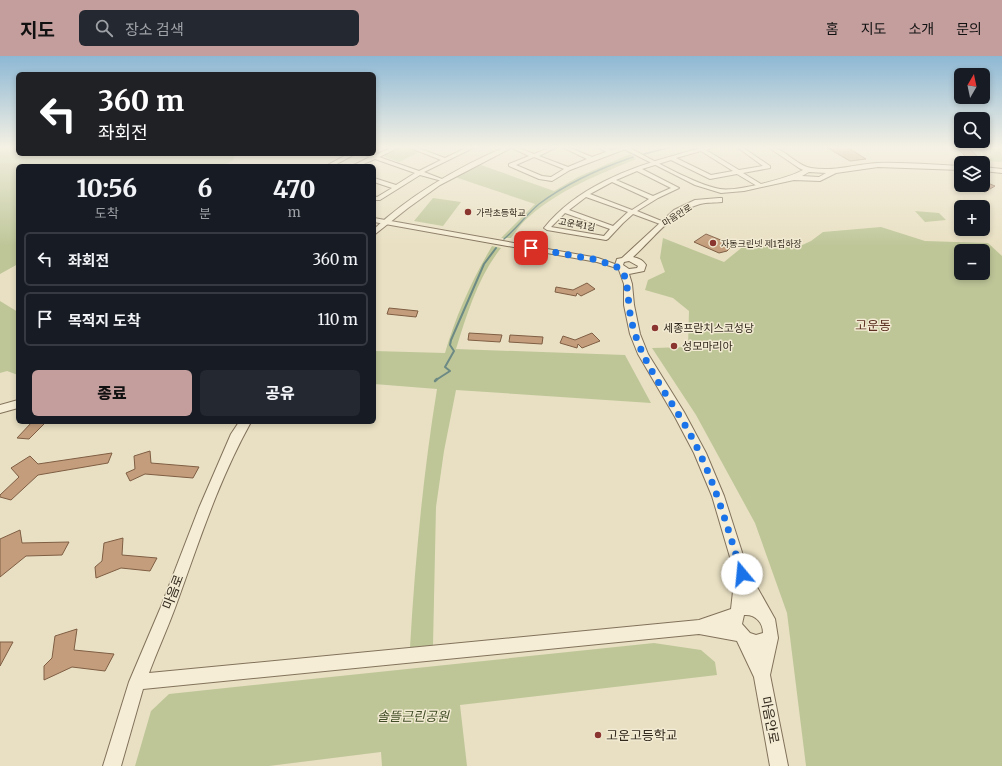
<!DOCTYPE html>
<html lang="ko">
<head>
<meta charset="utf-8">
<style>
  :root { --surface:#171b24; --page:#242831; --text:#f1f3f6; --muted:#9ea1a6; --line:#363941; --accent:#c39e9d }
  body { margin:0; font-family:Merriweather,"Noto Sans KR",serif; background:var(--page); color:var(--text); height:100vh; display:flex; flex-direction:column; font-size:15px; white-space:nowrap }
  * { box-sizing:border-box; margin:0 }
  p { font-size:13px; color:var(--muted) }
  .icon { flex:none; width:22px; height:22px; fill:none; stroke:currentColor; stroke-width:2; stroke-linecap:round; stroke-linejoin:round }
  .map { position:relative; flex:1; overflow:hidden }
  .details { position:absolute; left:16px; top:108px; width:360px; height:260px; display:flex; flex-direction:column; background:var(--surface); border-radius:6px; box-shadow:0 2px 6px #0003 }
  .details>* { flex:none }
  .hud { position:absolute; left:16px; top:16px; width:360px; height:84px; border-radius:6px; box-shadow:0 2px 6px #0003; background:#202124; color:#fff; overflow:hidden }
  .needle { width:26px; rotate:9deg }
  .buttons { position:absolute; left:954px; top:12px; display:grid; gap:8px }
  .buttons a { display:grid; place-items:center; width:36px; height:36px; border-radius:6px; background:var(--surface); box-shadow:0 2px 6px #0003; font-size:20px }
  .pin { position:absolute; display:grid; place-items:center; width:34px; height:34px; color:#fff; margin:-17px; border-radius:8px; box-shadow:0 2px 6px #0006 }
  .me { position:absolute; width:44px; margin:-22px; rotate:343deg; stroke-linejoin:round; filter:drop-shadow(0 0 3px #0008) }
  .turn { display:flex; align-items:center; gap:14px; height:84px; padding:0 16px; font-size:18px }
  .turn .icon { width:52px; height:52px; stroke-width:2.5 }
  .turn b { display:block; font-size:28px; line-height:34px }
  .eta { display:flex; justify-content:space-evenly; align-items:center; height:68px; text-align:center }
  .eta b { font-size:24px; font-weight:800; line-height:28px }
  .cta { display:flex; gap:8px; margin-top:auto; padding:8px 16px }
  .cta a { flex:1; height:46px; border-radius:6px; background:var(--accent); color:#111; font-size:16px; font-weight:800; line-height:46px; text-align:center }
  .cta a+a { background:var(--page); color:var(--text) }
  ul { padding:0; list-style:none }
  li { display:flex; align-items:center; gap:12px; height:54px; margin:0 8px 6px; padding:0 8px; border:2px solid var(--line); border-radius:6px }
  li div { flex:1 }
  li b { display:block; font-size:15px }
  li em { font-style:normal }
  header { display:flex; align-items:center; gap:24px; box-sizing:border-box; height:56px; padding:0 20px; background:var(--accent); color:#111 }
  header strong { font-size:19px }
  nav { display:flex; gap:22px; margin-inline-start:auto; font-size:14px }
  .search { width:280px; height:36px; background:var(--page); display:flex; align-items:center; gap:10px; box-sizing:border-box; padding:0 14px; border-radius:6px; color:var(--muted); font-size:15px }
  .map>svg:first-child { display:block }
  .green { fill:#bec698; fill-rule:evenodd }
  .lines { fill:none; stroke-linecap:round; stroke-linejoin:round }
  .stream-far2 { stroke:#6d8a84; stroke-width:1.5 }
  .stream-far1 { stroke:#6d8a84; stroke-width:2 }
  .stream { stroke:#6d8a84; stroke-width:2.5 }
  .building { fill:#c49e7c; stroke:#7f5e44 }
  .minor-casing { stroke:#82725c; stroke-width:2 }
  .tertiary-casing { stroke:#82725c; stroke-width:2 }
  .minor { fill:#f5edd5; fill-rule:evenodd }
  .tertiary { fill:#f5edd5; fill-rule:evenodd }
  .route { stroke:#1a73e8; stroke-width:7; stroke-dasharray:0 12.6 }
  .poi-dot { fill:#8b3531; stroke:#f2ead2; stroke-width:1.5 }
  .labels { text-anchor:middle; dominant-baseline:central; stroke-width:3; stroke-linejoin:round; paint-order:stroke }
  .far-poi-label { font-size:9px; fill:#332a1e; stroke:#f2ead2; text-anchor:start }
  .far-street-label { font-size:9px; fill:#332a1e; stroke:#f2ead2 }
  .poi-label { font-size:11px; fill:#332a1e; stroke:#f2ead2; text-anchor:start }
  .quarter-label { font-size:13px; fill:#5c3122; stroke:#f2ead2 }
  .near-street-label { font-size:13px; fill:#332a1e; stroke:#f2ead2 }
  .near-park-label { font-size:13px; font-style:italic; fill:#424e27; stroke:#f2ead2 }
  .near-poi-label { font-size:13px; fill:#332a1e; stroke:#f2ead2; text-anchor:start }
</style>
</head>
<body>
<header>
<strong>지도</strong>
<div class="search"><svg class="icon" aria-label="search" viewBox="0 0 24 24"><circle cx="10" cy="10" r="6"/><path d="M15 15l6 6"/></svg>장소 검색</div>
<nav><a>홈</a><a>지도</a><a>소개</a><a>문의</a></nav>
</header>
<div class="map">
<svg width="1002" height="710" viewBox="0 0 1002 710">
  <rect width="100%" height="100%" fill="#e9e0c3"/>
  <g class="green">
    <path d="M0,91h18v7h218l-4,7 -10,5h-204v98l-18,10z"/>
    <path d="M400,91h6l13,5 -20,10 -18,-7z"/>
    <path d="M976,91h25l1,15 -12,-1z"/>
    <path d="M630,98l6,5c-36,15 -75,30 -105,56 -8,6 -14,15 -20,23h-10l34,-34 -80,-27 23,-13 76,27 24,-14z"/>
    <path d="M433,142l28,4 -18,24 -29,-5z"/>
    <path d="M915,155l24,2 7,7 -21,2z"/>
    <path d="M881,171l44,14 63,2 14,13v510h-196l-19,-153 -32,-90 -59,-108 -44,-67 36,-1 1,-36 -16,-13 -28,-8 3,-10 17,-8 -5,-14 3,-20 61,24 21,-17 53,2 13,-6 12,-9zM961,195h22v22h-22z"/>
    <path d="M492,190l9,2c-23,29 -34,66 -45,101l169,6 26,48 -195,-13 -12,61 -8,56 -3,139 -23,2c5,-87 13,-173 27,-259l-63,-5v-33l71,2c11,-38 27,-73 47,-107z"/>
    <path d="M0,245l18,11v63l-11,-4 -7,2z"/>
    <path d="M654,587l47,7 14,12 2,13 -257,30 7,61h-85l-1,-14 -112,14h-134l16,-55 18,-17z"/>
  </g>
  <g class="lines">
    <g class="stream-far2">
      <path d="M644,98l27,-7"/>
      <path d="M504,183c12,-10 24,-26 35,-35 28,-21 62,-36 94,-47"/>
    </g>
    <path class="stream-far1" d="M436,324l14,-9 -5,-4 9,-16 -4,-6 1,-5 33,-76 12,-16"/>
    <path class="stream" d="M435,325l2,-2"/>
  </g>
  <g class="building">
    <path d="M826,91h21l19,12 -16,2z"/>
    <path d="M956,91h12l11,11 -13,-1z"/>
    <path d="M983,125l12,5 -10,6 -15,-5 1,-2h12z"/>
    <path d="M706,178l27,11 -6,6 -8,2 -25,-11z"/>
    <path d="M587,227l8,6 -14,7 -4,-3 -1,3 -21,-4 1,-5 17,3z"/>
    <path d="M389,252l29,3 -2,6 -29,-3z"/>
    <path d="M469,277l33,2 -2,7 -32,-2z"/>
    <path d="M592,277l8,8 -18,7 -4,-4 -1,4 -17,-5 3,-7 12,4z"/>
    <path d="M510,279l33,2 -1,7 -33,-2z"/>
    <path d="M32,366h14l-17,17 -12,-1z"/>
    <path d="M150,395l1,12 48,4 -6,11 -48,-4 -15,7 -4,-8 9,-4 -1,-13z"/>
    <path d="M112,397l-4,10 -70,12 -27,25 -11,-3v-2l19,-18 -8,-9 19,-12 8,8z"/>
    <path d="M20,474l2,13 47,-1 -7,13 -36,1 -26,21v-38z"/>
    <path d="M123,482l-1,17 35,3 -7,13 -29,-3 -25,10 -1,-11 7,-6 2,-18z"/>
    <path d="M77,573l-3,21 40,4 -9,17 -33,-4 -28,13v-14l8,-8 3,-22z"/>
    <path d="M0,586h13l-13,24z"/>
  </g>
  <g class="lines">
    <defs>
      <g id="minor">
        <path d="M393,91h7l-21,10 40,14 22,-11 -33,-13h7l30,11 23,-11h7l-51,25 18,7v2l-22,-6 -40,25h-6v-4l3,1 15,-9 -18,-6v-4l22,7 19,-12 -40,-14 -16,7h-7l18,-9 -7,-3 12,1z"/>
        <path d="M510,91h6l18,7 17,-7h6l-18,9 29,11 19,-8 -25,-12h6l24,10 14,-5 -8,-5h6l7,3 12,-3h8l-61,23 -18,11 -13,-2 -30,-13v-2l20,-8zM534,101l30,12 -13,8 -9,-1 -26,-11z"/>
        <path d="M714,91l-8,3 33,20 24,-4 -26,-19h5l28,19v2l-27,5 18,11v2h-4l-20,-12 -27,5 -39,-19 -29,9 37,19 -21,10 -21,13 27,11v2h-4l-27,-10 -10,9 -15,16 -2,1 -59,-10 -3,-2c32,-40 84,-60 132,-73 13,-4 25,-8 38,-8zM701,95l32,20 -22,4 -35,-17zM637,115l34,17 -18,8 -37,-16zM612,126l37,17 -17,11 -42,-16zM586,141l42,15 -15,14 -44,-16zM565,157l45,16 -6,7 -53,-9z"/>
        <path d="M348,98h7l-22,12h-7z"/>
        <path d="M374,162l224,40 25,9 -3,2 -23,-7 -223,-40z"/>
      </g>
      <g id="tertiary">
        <path d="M505,91h8l-73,38 -32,23 -34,27v-6c39,-36 83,-61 131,-82z"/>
        <path d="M620,91h8c23,12 68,38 92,42 16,3 69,-11 83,-19l-4,-2 -31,-21c16,0 27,18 43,21 23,4 45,-4 67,-5 27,-1 56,2 83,3v4l-83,-3 -42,6 -16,8 -26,-1 -50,11 -23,2 -26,-8zM809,116l17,1 -7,4 -17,-1z"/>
        <path d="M983,111l19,2v4l-19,-2z"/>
        <path d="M719,142h3v4c-7,1 -15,0 -22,2 -28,8 -46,34 -67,53 5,1 10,3 13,8l-2,6 -15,3 3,10 2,21 6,29 8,20 36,58 22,41 18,43 24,75 27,48 3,19 -8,37 18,91h-18l-16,-89 -17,-36 -38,-7 -556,55 -22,77h-18l26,-84 31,-73 39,-101 32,-74 8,-12h12c-33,59 -53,123 -76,186 -8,22 -18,43 -26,65l550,-53 32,-11 4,-35 -23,-78 -18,-43 -19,-36 -37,-63 -8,-20 -6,-29v-21l-5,-14 -4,-5 2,-6 5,-1 52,-48 21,-10zM629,205l9,5 -1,2 -8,1 -6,-4 1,-3zM744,559c11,-1 19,7 19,18l-7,2 -6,-2 -8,-9z"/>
        <path d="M18,344v8l-18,5v-8z"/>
      </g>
    </defs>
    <use href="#minor" class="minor-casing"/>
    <use href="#tertiary" class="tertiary-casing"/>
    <use href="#minor" class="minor"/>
    <use href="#tertiary" class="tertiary"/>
  </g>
  <linearGradient id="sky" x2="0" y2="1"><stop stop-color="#8db8d4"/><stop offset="0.48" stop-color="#f5f1e4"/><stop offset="1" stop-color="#f5f1e4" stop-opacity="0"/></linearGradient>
  <rect width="1002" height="190" fill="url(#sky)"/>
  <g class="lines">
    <path class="route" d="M531,192l67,12 24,9c6,15 5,21 7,35 1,17 7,35 14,50 16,34 41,64 57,100 18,38 29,79 42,120"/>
  </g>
  <g class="poi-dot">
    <circle cx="468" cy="156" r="4"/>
    <circle cx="713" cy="187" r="4"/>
    <circle cx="655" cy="272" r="4"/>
    <circle cx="674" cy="290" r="4"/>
    <circle cx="598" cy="679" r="4"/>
  </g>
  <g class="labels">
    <g class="far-poi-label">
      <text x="476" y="156">가락초등학교</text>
      <text x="721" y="187">자동크린넷 제1집하장</text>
    </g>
    <g class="far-street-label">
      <text transform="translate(677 159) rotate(-32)">마음안로</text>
      <text transform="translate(577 168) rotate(10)">고운북1길</text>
    </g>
    <g class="poi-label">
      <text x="663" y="272">세종프란치스코성당</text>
      <text x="682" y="290">성모마리아</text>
    </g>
    <g class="quarter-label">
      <text x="873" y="269">고운동</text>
    </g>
    <g class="near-street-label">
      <text transform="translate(173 536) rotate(-69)">마음로</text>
      <text transform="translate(770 664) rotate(79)">마음안로</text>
    </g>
    <g class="near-park-label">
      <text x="413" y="660">솔뜰근린공원</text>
    </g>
    <g class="near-poi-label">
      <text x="606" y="679">고운고등학교</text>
    </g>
  </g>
</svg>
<div class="buttons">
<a><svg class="needle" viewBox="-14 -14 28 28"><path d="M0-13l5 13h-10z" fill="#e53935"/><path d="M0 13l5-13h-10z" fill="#9ea1a6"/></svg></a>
<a><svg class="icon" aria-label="search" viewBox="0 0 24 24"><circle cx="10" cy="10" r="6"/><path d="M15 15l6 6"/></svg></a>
<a><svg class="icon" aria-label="layers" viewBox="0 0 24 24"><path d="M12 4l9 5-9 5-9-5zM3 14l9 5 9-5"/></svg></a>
<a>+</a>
<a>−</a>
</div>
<div class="pin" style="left:531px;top:192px;background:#d93025"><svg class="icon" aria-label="arrive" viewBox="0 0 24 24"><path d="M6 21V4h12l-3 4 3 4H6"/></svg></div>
<svg class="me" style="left:742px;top:518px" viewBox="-20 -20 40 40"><circle r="19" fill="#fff"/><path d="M0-13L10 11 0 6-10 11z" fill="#1a73e8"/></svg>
<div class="hud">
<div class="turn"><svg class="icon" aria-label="left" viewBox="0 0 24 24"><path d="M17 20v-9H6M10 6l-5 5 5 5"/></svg><div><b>360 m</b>좌회전</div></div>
</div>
<section class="details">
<div class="eta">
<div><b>10:56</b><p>도착</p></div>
<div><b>6</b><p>분</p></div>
<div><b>470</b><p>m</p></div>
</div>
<ul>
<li><svg class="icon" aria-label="left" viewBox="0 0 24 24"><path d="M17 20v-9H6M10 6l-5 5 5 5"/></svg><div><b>좌회전</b></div><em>360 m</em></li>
<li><svg class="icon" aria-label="arrive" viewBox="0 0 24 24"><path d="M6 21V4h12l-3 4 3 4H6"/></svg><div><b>목적지 도착</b></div><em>110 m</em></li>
</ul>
<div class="cta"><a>종료</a><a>공유</a></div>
</section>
</div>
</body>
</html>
